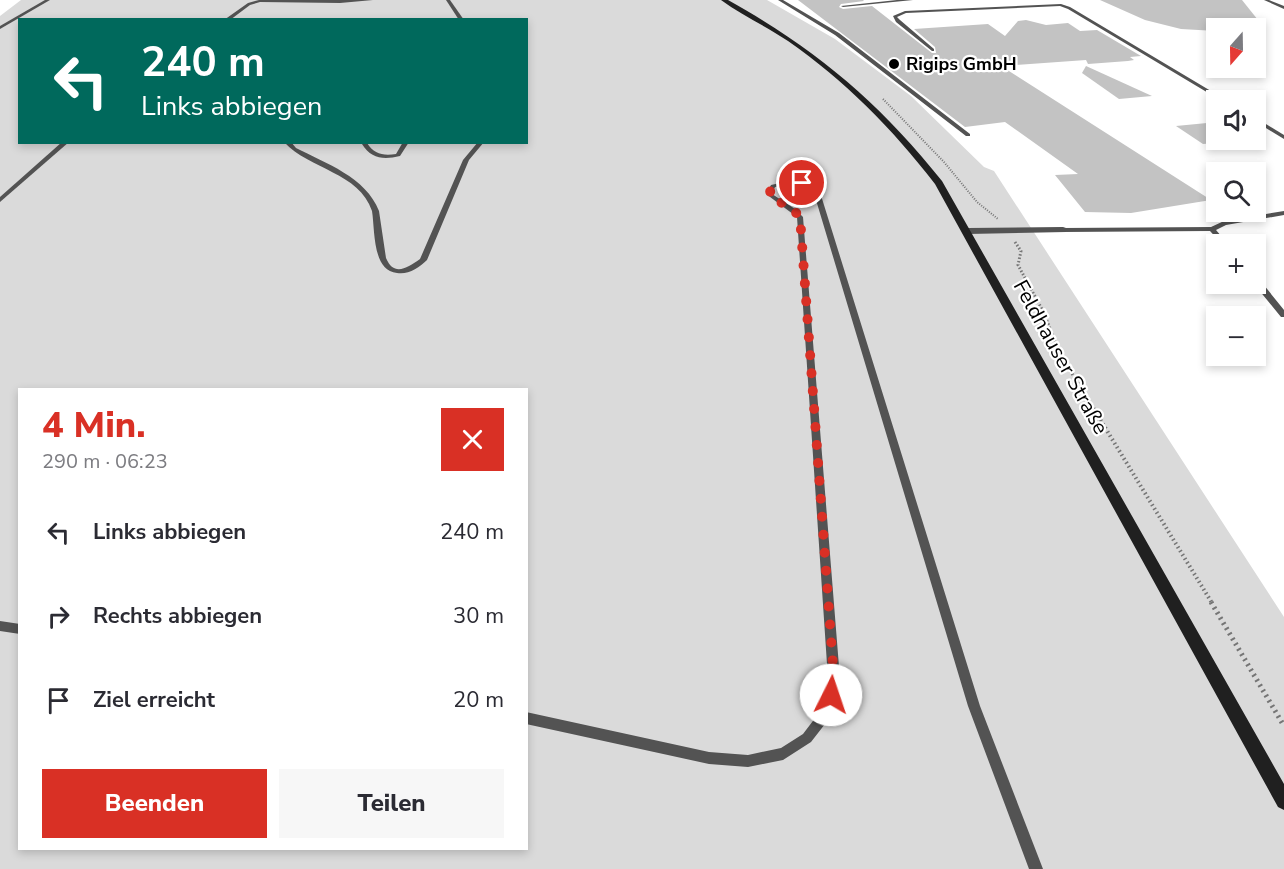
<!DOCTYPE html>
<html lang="de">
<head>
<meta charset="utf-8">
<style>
  :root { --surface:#fff; --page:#f7f7f7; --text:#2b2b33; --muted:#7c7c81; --accent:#d93025 }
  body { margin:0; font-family:"Nunito Sans",sans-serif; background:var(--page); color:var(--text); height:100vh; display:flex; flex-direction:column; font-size:22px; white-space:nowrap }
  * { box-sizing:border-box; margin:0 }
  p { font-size:20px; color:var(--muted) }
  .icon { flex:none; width:33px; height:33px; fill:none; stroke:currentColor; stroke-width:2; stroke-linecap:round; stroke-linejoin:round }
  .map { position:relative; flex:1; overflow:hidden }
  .sheet { position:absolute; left:18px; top:388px; width:510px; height:462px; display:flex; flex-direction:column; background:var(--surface); border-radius:0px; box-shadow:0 3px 9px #0003 }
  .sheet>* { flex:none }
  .guide { position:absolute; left:18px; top:18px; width:510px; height:126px; border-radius:0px; box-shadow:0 3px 9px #0003; background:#00695c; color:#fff; overflow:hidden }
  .needle { width:39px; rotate:200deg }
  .buttons { position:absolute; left:1206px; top:18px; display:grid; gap:12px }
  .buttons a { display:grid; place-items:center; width:60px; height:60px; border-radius:0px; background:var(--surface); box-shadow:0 3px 9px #0003; font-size:30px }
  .pin { position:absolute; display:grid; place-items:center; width:51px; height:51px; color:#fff; margin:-26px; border:3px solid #fff; border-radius:50%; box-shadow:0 2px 6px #0007 }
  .me { position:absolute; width:66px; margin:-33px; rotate:4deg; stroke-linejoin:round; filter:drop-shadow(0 0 4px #0008) }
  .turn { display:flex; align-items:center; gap:21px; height:126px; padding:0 24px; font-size:27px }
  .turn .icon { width:78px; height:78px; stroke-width:2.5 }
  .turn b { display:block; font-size:42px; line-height:51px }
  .round { display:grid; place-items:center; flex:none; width:63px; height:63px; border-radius:0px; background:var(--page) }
  .headline { display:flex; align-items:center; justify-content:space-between; height:102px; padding:0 24px }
  h1 { font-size:36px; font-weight:800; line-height:45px; color:var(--accent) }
  .primary-button { display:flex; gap:12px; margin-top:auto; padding:12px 24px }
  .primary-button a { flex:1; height:69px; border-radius:0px; background:var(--accent); color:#fff; font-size:24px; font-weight:800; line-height:69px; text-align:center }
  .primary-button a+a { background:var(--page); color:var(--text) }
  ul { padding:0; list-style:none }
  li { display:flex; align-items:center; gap:18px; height:84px; padding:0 24px }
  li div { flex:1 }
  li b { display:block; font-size:22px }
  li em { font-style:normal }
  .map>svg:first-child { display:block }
  .green { fill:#dadada; fill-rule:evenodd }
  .building { fill:#c3c3c3 }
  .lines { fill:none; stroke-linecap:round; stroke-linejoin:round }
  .path-far3 { stroke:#757575; stroke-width:2; stroke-dasharray:1 1.5; stroke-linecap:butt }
  .path-far2 { stroke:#757575; stroke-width:3; stroke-dasharray:1.5 2; stroke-linecap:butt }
  .path-far1 { stroke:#757575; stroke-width:4; stroke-dasharray:1.5 3; stroke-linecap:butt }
  .path { stroke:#757575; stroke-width:5; stroke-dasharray:2 4; stroke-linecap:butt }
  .lane { fill:#535353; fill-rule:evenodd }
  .street { fill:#535353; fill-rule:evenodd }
  .secondary { fill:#202020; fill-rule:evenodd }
  .route { stroke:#d93025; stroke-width:10; stroke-dasharray:0 18 }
  .poi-dot { fill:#000; stroke:#fff; stroke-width:2 }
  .labels { text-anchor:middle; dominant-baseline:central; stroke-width:4.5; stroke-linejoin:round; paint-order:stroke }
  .far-poi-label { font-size:18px; font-weight:bold; fill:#000; stroke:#fff; text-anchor:start }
  .street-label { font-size:21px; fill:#000; stroke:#fff }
</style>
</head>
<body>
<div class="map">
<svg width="1284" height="869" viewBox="0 0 1284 869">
  <rect width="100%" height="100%" fill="#fff"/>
  <path class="green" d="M21,0h746l68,39 76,57 73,71 10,4 290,446v252h-1284v-853zM20,20h506v122h-506zM20,390h506v459h-506z"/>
  <g class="building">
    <path d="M798,0h65l1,1 -23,3 -2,3 4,2 29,-3 60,47h4l-1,-6 -21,-18 74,-5 17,12 13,-15 8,-1 20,5 22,-2 12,8 17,-1 44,26 -11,1 4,3 -6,1 -40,3 -2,-4 -85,6 210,134 -80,13 -46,-1 -30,-37 23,-1 -73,-52 -40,5z"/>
    <path d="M1100,0h142l16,20 -13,8h-29v3l-35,-2 -36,-9z"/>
    <path d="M1086,66l66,30 -33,3 -37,-26z"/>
    <path d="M1207,123l9,7v13l-13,1 -27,-18z"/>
  </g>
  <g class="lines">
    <path class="path-far3" d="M883,99l61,63 33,40 21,17"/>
    <path class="path-far2" d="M1015,242l6,9 -3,14 26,48 16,42 25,39"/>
    <path class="path-far1" d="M1084,393l128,210"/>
    <path class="path" d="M1211,602l73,124"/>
    <g class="lane">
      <path d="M45,0h5l-50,29v-3z"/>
      <path d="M259,0h114l-33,3 -80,-1 -10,3 -20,15h-6l24,-17z"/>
      <path d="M446,0h4l14,20h-5z"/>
      <path d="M778,0h5l56,33 131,101v2h-4l-131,-101z"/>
      <path d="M897,0h16l-70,7 -2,-1z"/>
      <path d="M1264,0h5l15,6v3z"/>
      <path d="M1061,4l9,3 156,93h-6l-152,-91 -8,-3 -154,7 -9,4 3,3 34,29v2h-2l-36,-29 -3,-6 12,-5z"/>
      <path d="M1256,118l28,17v4l-28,-17z"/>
      <path d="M62,142h7l-69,60v-5z"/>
      <path d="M284,142h7l5,6c29,15 70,29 83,63l7,47c8,19 21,10 34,1l43,-99 15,-18h6l-15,18 -42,100c-8,8 -19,15 -30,13 -25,-2 -22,-44 -25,-62 -13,-39 -62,-41 -88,-69z"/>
      <path d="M403,142h6l-9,14c-16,4 -29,3 -38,-12l5,-1c7,11 16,13 29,11z"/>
      <path d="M789,181l18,3 12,5 161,517 63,163h-14l-61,-163 -155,-516c-13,-5 -24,-6 -38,-3l-3,7 23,15 8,8 37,462 -8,36 -21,27 -28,18 -35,7 -39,-3 -183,-40v-12l183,40 39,3 33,-7 22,-14 19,-25 6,-30 -31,-462 -31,-23 5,-9z"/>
      <path d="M1284,211v4l-58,10 -10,5 12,14h-6l-12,-13 -147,1 -3,-2 3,-2 148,-1 13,-6z"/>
      <path d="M1256,279h3l25,31v7h-3l-27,-33h2z"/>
      <path d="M0,621l20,3v10l-20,-3z"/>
    </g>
    <path class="street" d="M1063,227l3,1v4l-98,2 -4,-3 4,-3z"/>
    <path class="secondary" d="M721,0h7c88,49 151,102 214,181l342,603v26l-6,-3 -343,-623c-43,-56 -90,-103 -147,-143 -22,-15 -47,-26 -67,-41z"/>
  </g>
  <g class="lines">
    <path class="route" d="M802,183l-18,-1 -11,4 -4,8c10,9 22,12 31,23l34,462 -3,16"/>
  </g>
  <circle class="poi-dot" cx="894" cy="64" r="6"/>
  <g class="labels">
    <g class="far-poi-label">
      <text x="906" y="64">Rigips GmbH</text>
    </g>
    <g class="street-label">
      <text transform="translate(1061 357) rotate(61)">Feldhauser Straße</text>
    </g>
  </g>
</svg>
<div class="buttons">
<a><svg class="needle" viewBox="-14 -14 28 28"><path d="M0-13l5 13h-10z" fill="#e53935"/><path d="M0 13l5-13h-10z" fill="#7c7c81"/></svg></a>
<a><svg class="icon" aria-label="sound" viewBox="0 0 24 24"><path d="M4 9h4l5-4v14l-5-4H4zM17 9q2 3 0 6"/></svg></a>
<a><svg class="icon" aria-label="search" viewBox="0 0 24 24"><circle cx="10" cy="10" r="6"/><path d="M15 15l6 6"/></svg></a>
<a>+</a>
<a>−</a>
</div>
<div class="pin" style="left:802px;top:183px;background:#d93025"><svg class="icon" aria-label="arrive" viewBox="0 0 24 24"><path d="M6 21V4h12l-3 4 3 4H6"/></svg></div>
<svg class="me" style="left:831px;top:695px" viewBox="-20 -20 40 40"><circle r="19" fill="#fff"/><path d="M0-13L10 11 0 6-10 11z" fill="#d93025"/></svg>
<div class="guide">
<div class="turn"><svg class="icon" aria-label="left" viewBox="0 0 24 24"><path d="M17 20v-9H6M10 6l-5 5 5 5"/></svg><div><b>240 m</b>Links abbiegen</div></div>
</div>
<section class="sheet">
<div class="headline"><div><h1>4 Min.</h1><p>290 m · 06:23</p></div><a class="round" style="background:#d93025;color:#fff"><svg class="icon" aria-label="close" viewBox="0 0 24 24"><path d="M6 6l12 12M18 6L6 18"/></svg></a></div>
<ul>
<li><svg class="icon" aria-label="left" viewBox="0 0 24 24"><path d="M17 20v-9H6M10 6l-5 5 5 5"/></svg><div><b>Links abbiegen</b></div><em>240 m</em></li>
<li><svg class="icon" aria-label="right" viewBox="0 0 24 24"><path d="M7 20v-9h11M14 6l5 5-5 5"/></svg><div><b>Rechts abbiegen</b></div><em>30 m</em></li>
<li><svg class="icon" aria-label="arrive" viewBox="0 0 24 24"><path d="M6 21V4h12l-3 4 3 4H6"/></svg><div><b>Ziel erreicht</b></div><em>20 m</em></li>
</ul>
<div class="primary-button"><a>Beenden</a><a>Teilen</a></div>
</section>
</div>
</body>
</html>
